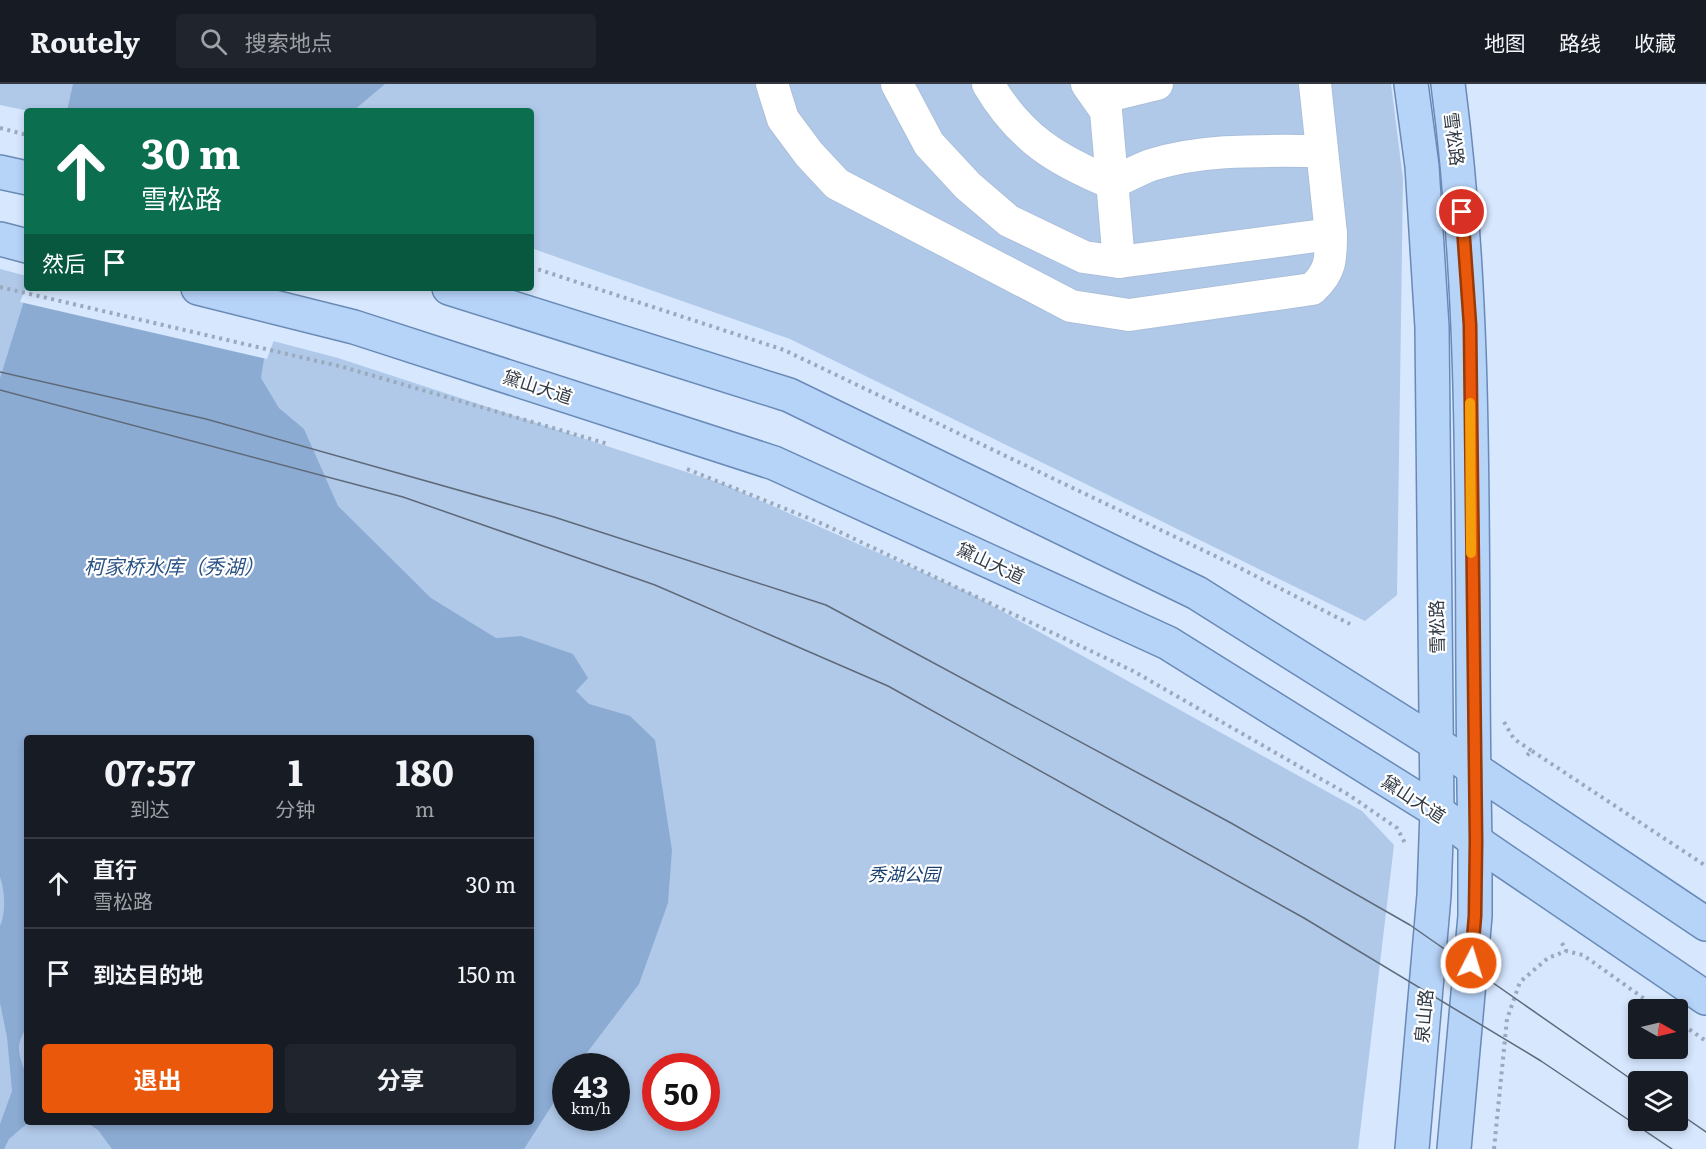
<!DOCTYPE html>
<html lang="zh">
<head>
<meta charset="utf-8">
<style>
  :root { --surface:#171b24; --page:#20242c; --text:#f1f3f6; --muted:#9ea1a6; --line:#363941; --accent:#ea580c }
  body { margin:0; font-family:Literata,"Noto Sans SC",serif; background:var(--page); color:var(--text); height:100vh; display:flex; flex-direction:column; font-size:22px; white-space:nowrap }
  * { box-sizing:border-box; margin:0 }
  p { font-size:20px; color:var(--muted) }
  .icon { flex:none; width:33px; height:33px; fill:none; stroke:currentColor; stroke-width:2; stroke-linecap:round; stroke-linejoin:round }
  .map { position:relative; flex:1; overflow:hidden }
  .sheet { position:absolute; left:24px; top:651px; width:510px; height:390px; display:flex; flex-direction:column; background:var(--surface); border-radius:6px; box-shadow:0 3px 9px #0003 }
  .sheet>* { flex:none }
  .top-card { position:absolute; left:24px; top:24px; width:510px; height:183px; border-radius:6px; box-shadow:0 3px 9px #0003; background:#0b6e4f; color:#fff; overflow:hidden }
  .needle { width:39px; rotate:98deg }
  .fabs { position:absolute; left:1628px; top:915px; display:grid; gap:12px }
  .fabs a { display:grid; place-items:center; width:60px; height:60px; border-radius:6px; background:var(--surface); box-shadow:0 3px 9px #0003; font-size:30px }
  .speed { position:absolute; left:552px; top:969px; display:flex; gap:12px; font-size:30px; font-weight:700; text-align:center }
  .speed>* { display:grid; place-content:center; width:78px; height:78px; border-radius:50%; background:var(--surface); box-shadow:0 3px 9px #0003; line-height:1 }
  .speed small { font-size:15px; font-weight:400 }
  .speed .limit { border:9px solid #d22; background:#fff; color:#111 }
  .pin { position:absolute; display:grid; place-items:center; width:51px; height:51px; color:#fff; margin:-26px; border:3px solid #fff; border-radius:50%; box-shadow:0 2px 6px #0007 }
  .me { position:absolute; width:66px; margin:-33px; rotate:5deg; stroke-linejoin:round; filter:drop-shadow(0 0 4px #0008) }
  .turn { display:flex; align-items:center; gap:21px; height:126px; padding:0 18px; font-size:27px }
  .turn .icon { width:78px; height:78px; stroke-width:2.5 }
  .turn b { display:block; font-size:42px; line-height:51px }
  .then { display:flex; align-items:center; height:57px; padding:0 18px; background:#0003; gap:12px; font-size:22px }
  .eta { display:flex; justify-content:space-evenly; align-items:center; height:102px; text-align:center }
  .eta b { font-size:36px; font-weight:700; line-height:42px }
  .primary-button { display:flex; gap:12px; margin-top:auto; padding:12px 18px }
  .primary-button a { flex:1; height:69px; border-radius:6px; background:var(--accent); color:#fff; font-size:24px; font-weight:700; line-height:69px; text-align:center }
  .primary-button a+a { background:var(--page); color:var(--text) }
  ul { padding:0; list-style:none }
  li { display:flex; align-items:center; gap:18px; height:90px; padding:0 18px; border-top:2px solid var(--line) }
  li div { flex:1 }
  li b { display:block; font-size:22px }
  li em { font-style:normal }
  header { display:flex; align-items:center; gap:36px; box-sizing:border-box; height:84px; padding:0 30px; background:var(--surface); border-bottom:2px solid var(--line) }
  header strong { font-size:28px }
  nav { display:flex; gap:33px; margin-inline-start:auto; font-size:21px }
  .search { width:420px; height:54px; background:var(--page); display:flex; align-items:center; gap:15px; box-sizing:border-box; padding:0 21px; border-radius:6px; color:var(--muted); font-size:22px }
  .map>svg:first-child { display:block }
  .green { fill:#b0c9e9; fill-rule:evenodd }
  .water { fill:#8cabd3 }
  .pier { fill:#d6e7fe }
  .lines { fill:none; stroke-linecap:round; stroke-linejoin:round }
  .minor-casing { stroke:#abbfda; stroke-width:34 }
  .major-casing { stroke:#698ab6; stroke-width:36 }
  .path { stroke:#9ba9bc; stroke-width:4; stroke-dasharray:3 4.5; stroke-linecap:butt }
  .minor { stroke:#fff; stroke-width:32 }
  .major { stroke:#b6d3f8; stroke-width:33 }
  .tram { stroke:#5f6a79; stroke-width:1.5 }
  .route-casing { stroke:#983908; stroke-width:15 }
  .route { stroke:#ea580c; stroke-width:10 }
  .slow { stroke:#f59e0b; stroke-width:10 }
  .labels { text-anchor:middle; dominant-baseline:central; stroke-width:4.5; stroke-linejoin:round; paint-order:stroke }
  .street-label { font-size:18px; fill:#323b46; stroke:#fff }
  .park-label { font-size:18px; font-style:italic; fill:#184072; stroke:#fff }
  .water-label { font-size:20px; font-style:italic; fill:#295285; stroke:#fff }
</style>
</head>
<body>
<header>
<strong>Routely</strong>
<div class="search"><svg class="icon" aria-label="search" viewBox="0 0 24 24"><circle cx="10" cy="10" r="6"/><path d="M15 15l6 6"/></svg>搜索地点</div>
<nav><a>地图</a><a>路线</a><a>收藏</a></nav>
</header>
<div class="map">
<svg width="1706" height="1065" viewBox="0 0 1706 1065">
  <rect width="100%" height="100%" fill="#d6e7fe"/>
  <g class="green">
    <path d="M0,0h1391l12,95 -6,416 -32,26 -575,-282 -259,-91v-137h-502l-29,-6z"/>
    <path d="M0,185l27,7v12h44l267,70 385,126 248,110 391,217 32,34 -36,304h-1358zM27,654h504v384h-504zM566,982h50v52h-50zM656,982h50v52h-50z"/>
  </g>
  <g class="water">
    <path d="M73,0h312l-32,27h-286z"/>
    <path d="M28,204h262l-26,71 -3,19 18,30 25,21 34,77 93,92 65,40 25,-2 52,18 15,24 -12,13 13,13 41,12 25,24 17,110 -4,53 -29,81 -62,82h-11l-1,19 -41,64h-412l-14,-19 -12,-8h445v-384h-504v289c-17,25 -2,34 0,56 1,13 0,26 0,39h2l-20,17 -5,10h-4v-25l12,-33 -5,-54 -7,-34v-77c6,-14 5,-35 0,-49v-499z"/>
  </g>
  <path class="pier" d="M27,201v3h266l-26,71 -247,-57z"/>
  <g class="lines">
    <defs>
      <g id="minor">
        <path d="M772,0l11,35 26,35 28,30 234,122 58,9 183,-26c19,-17 19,-30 19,-55l-16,-150"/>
        <path d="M897,0l32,60 39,42 41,35 75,36 35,5 212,-28"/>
        <path d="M988,0c32,54 68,76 124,99 13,-6 26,-13 39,-18 55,-17 114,-14 171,-14"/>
        <path d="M1087,0l19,27 13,151"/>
        <path d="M1099,14l58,-14"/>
      </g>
      <g id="major">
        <path d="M1411,0l11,82 10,161 5,484 -3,84 -22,254"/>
        <path d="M1448,0c33,251 21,505 27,757v75l-21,233"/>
        <path d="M0,88l27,6"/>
        <path d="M0,155l27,7"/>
        <path d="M198,204l156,39 420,136 394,180 269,168 38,30 231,157"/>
        <path d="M449,204l340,107 408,198 240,151 269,180"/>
      </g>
    </defs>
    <use href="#minor" class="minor-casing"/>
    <use href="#major" class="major-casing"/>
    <g class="path">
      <path d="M0,44l27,7"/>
      <path d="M531,183l253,83 450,215 116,59"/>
      <path d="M0,203l343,80 265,77"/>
      <path d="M687,385l136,55 310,147 216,124 48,33 8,15"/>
      <path d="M1504,638l10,17 18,12 -7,6"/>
      <path d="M1532,667l174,115"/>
      <path d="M1562,859l4,8"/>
      <path d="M1677,937l29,20"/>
      <path d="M1494,1065l13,-130 13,-37 28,-24 18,-7 17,4 77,55"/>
    </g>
    <use href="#minor" class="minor"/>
    <use href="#major" class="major"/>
    <g class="tram">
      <path d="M0,288l206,47 348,98 272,88 405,218 179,102 228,159"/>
      <path d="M0,306l403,107 252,88 233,101 416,232 237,143 131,88"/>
      <path d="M1677,1028l29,20"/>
    </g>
  </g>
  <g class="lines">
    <defs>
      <path id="route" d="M1462,128l8,113 6,516 -1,75 -4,47"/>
    </defs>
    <use href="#route" class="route-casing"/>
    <use href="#route" class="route"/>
    <path class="slow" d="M1470,319l1,150"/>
  </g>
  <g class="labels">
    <g class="street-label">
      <text transform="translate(1455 55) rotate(83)">雪松路</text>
      <text transform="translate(538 302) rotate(18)">黛山大道</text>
      <text transform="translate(991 478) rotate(25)">黛山大道</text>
      <text transform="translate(1436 543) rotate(-91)">雪松路</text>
      <text transform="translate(1414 714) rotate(33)">黛山大道</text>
      <text transform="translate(1423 932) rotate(-85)">泉山路</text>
    </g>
    <g class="park-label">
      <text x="904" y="789">秀湖公园</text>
    </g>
    <g class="water-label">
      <text x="174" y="481">柯家桥水库（秀湖）</text>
    </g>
  </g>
</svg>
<div class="fabs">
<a><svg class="needle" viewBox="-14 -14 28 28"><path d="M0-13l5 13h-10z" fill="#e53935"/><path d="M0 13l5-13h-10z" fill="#9ea1a6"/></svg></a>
<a><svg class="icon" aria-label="layers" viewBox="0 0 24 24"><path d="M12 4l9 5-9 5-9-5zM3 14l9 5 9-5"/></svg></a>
</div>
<div class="speed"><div>43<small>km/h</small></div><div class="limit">50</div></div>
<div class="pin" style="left:1462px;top:128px;background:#d93025"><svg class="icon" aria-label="arrive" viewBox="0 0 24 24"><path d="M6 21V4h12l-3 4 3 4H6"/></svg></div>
<svg class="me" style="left:1471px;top:879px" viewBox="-20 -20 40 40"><circle r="17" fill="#ea580c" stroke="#fff" stroke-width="3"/><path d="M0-11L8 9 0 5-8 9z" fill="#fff"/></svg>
<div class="top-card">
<div class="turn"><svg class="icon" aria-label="ahead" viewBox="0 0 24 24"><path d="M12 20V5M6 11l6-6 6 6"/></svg><div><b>30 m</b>雪松路</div></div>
<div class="then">然后<svg class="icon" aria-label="arrive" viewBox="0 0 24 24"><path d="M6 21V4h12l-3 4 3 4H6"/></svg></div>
</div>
<section class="sheet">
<div class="eta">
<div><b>07:57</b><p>到达</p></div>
<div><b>1</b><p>分钟</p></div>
<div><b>180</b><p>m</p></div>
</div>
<ul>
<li><svg class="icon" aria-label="ahead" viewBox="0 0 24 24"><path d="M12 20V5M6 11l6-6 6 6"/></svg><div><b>直行</b><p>雪松路</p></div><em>30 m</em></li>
<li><svg class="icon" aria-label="arrive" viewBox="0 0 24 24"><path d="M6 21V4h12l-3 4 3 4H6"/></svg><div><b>到达目的地</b></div><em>150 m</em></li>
</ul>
<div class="primary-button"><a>退出</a><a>分享</a></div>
</section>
</div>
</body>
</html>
